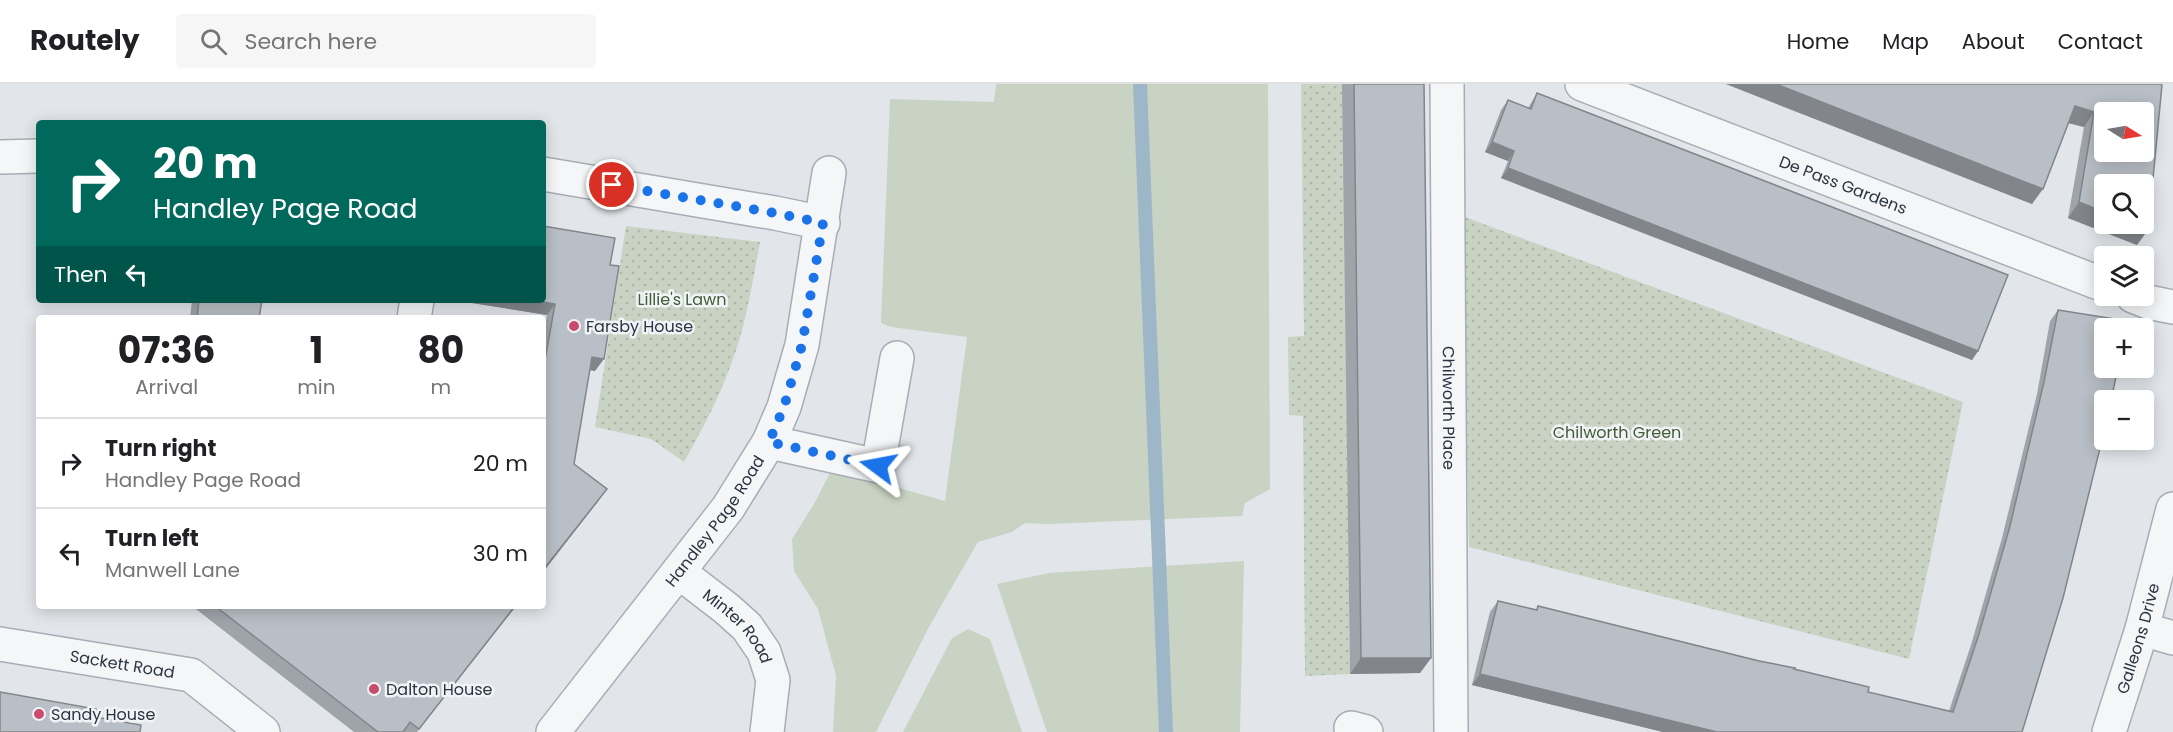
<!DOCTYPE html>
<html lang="en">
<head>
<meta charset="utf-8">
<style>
  :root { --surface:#fff; --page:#f6f6f6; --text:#202124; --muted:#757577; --line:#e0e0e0 }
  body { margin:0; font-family:Poppins,sans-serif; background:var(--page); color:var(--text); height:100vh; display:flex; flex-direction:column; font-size:22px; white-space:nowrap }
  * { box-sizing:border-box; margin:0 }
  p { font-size:20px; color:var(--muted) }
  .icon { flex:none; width:33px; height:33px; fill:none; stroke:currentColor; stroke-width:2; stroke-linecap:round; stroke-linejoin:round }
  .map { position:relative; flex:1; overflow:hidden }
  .side { position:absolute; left:36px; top:231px; width:510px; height:294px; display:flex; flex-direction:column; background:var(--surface); border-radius:6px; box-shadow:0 3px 15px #0003 }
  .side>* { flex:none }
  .banner { position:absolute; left:36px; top:36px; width:510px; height:183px; border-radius:6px; box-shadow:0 3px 15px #0003; background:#00695c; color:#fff; overflow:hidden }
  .needle { width:39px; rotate:101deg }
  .tools { position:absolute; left:2094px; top:18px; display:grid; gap:12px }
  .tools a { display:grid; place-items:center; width:60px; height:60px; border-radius:6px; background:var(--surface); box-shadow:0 3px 15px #0003; font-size:30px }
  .pin { position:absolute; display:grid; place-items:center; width:51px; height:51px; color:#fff; margin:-26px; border:3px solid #fff; border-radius:50%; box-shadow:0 2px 6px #0007 }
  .me { position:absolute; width:66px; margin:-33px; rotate:283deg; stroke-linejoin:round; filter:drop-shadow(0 0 4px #0008) }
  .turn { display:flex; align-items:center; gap:21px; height:126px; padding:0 18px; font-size:27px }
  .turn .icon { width:78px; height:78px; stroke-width:2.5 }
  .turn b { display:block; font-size:42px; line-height:51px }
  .then { display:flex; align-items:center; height:57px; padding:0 18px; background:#0003; gap:12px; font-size:22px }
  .eta { display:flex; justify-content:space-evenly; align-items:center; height:102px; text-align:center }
  .eta b { font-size:36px; font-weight:700; line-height:42px }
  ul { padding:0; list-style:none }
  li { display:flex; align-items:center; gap:18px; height:90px; padding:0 18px; border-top:2px solid var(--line) }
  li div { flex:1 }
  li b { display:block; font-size:22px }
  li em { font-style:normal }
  header { display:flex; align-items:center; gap:36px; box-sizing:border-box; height:84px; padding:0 30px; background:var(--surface); border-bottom:2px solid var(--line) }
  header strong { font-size:28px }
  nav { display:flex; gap:33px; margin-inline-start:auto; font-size:21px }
  .search { width:420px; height:54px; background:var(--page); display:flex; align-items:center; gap:15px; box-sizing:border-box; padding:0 21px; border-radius:6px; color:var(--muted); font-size:22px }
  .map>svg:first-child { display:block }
  .grass { fill:#c9d3c3 }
  .park { fill:url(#park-dots) }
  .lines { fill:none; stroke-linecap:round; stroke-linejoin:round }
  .stream { stroke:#9eb7c8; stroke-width:14 }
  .minor-casing { stroke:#a7adb4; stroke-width:36 }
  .minor { stroke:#f4f6f8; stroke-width:33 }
  .wall { fill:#9fa4aa }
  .shaded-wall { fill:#82868b }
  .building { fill:#b9bfc6; stroke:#82868b; stroke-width:1.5; fill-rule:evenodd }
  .route { stroke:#1a73e8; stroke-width:10; stroke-dasharray:0 18 }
  .poi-dot { fill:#c94c6c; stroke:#f1f4f7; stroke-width:2 }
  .labels { text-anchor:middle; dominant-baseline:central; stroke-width:5; stroke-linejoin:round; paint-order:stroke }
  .street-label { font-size:16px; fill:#2a3541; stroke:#f1f4f7 }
  .park-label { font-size:16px; fill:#435c38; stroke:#f1f4f7 }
  .poi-label { font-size:16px; fill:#2a3541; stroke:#f1f4f7; text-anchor:start }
</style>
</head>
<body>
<header>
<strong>Routely</strong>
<div class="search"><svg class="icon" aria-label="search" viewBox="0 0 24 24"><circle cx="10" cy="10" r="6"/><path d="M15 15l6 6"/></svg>Search here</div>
<nav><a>Home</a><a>Map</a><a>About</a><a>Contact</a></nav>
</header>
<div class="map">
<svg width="2173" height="648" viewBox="0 0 2173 648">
  <defs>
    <pattern id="park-dots" width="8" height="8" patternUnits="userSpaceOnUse" patternTransform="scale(1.5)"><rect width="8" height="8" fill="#c9d3c3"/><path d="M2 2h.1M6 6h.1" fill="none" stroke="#adb6a9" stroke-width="1.8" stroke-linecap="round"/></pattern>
  </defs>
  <rect width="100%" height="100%" fill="#e2e6ea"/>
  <g class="grass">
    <path d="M996,0h272l2,405 -25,14 -3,13 -194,8 -23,-1 -13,9 -34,10 -48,83 -54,107h-43l3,-56 -18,-67 -24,-38 -2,-32 22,-35 18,-35 113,32 22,-164 -76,-10 -10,-4 9,-224 104,3z"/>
    <path d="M1244,477l-4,171h-193l-50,-148 52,-11z"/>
    <path d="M968,545l22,10 32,93h-119l49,-94z"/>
  </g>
  <g class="park">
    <path d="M1301,0h42l7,590 -45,2 -2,-260 -14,-1 -1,-78 16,-1z"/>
    <path d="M1462,132l501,186 -54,257 -440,-112z"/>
    <path d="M626,142l134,16c-8,42 -14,85 -30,125 -12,34 -29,64 -46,95l-33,-23 -56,-12z"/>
  </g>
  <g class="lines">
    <path class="stream" d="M1140,0l26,648"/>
    <defs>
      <g id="minor">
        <path id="s1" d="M1447,0l4,648"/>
        <path id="s2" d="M1582,0l522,201"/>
        <path d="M0,73l39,-1"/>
        <path d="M543,90l232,39 48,10"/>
        <path d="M2133,212l15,6 25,5"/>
        <path d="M414,234l3,-18"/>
        <path d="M769,358l109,24 19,-108"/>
        <path id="s3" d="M679,488l48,37 20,18 17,25 9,28 -6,52"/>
        <path d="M2142,545l31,9"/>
        <path id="s4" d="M0,560l191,31 72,57"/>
        <path d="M1351,644l15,4"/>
        <path id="s5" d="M553,648l175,-224 41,-66 15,-35 18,-62 27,-172"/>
        <path id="s6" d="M2109,648l33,-103 31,-120"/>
      </g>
    </defs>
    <use href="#minor" class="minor-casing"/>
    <use href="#minor" class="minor"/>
  </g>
  <g class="wall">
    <path d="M1342,0h82l7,574 -11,15 -70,1z"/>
    <path d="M1726,0h434l-23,161 -69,-27 16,-91 -15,-4 -37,81z"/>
    <path d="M1537,9l441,258 -6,9 -471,-182 7,-17 -23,-9 16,-42 7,-10 20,8z"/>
    <path d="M610,181l-15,106 -5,-1 -16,94 25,36 -56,72v-236l4,-21 -94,-15h90z"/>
    <path d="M191,216h71l-3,18h-69l2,-18z"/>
    <path d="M2058,226l-36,422h-359l-191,-47 18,-73 8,-11 38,9 2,-4 256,63 74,23 81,19 22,-66 31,-107 35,-144 13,-73z"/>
    <path d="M192,522h324l-99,126h-63z"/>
  </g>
  <g class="shaded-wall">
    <path d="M1726,0h50l267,105 -11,15z"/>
    <path d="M2075,22l19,6 -10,15 -20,-5z"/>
    <path d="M1492,58l22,9 -6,10 -23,-9z"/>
    <path d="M1508,84l470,183 -6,9 -471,-182z"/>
    <path d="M2079,118l25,10v12h28l16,6 -11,15 -69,-27z"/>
    <path d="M453,216h80l22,4 -8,11z"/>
    <path d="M592,273l12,2 -9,12 -11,-2z"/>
    <path d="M607,405l-8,11 -56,72v-2z"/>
    <path d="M515,522h1l-100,126z"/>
    <path d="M1361,574h70l-11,15 -70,1z"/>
    <path d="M1480,590l237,58h-54l-191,-47z"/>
  </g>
  <g class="building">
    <path d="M1354,0h70l7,574h-70z"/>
    <path d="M1776,0h384l2,1 -14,145 -16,-6h12v-40h-40v28l-25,-10 15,-90 -19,-6 -32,83zM2104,28h40v40h-40z"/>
    <path d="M1537,9l471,182 -30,76 -470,-183 6,-17 -22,-9 16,-42 23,9z"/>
    <path d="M543,142l72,12 -5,27 9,1 -15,93 -12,-2 -18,107 33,25 -64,81v-199l12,-67 -22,-4h10z"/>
    <path d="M199,216h63l-3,18h-62z"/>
    <path d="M2058,226l70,11 -2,7h-22v40h14l-7,32h-7v32l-41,166 -41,134h-305l-237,-58 18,-73 39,9 1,-4 221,55 36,7 -1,1 75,18 -1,5 85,20 26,-78 31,-108 34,-144z"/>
    <path d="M215,522h300l-96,123 -9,-7 -7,10h-25z"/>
    <path d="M0,608l96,17 -1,8 46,8 -1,7h-140z"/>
  </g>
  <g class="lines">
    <path class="route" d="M612,101l163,28 48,10 -21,122 -18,62 -15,35 109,24"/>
  </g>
  <g class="poi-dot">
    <circle cx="574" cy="242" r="6"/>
    <circle cx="374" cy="605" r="6"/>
    <circle cx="39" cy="630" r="6"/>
  </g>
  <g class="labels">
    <g class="street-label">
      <text stroke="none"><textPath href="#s2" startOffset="280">De Pass Gardens</textPath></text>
      <text stroke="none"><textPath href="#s1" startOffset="324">Chilworth Place</textPath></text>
      <text stroke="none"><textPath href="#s5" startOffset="266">Handley Page Road</textPath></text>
      <text stroke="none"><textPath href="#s3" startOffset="81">Minter Road</textPath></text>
      <text stroke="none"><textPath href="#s6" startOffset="98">Galleons Drive</textPath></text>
      <text stroke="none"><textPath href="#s4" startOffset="124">Sackett Road</textPath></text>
    </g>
    <g class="park-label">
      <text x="682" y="215">Lillie's Lawn</text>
      <text x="1617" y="348">Chilworth Green</text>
    </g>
    <g class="poi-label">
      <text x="586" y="242">Farsby House</text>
      <text x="386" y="605">Dalton House</text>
      <text x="51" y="630">Sandy House</text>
    </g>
  </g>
</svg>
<div class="tools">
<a><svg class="needle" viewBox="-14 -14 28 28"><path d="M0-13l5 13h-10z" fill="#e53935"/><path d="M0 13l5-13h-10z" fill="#757577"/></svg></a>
<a><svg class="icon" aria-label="search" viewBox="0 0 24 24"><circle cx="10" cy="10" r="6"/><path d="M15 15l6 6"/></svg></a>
<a><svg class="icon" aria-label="layers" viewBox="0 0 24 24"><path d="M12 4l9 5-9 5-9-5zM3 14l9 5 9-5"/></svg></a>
<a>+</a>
<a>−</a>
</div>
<div class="pin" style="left:612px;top:101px;background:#d93025"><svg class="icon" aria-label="arrive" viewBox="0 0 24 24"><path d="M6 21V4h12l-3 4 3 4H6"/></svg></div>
<svg class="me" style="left:878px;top:382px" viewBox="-20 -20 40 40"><path d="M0-17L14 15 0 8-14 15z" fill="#1a73e8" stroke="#fff" stroke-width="4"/></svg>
<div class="banner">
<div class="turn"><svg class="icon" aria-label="right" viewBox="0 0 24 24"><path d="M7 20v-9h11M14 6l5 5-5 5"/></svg><div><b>20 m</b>Handley Page Road</div></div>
<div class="then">Then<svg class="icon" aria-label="left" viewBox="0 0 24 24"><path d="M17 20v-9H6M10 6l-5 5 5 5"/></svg></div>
</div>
<section class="side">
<div class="eta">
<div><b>07:36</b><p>Arrival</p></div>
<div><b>1</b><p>min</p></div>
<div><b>80</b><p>m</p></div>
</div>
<ul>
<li><svg class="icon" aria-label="right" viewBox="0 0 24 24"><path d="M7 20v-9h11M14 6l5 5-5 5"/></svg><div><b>Turn right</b><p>Handley Page Road</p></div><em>20 m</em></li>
<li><svg class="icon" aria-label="left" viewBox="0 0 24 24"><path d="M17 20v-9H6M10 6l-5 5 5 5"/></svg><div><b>Turn left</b><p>Manwell Lane</p></div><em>30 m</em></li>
</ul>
</section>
</div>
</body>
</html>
